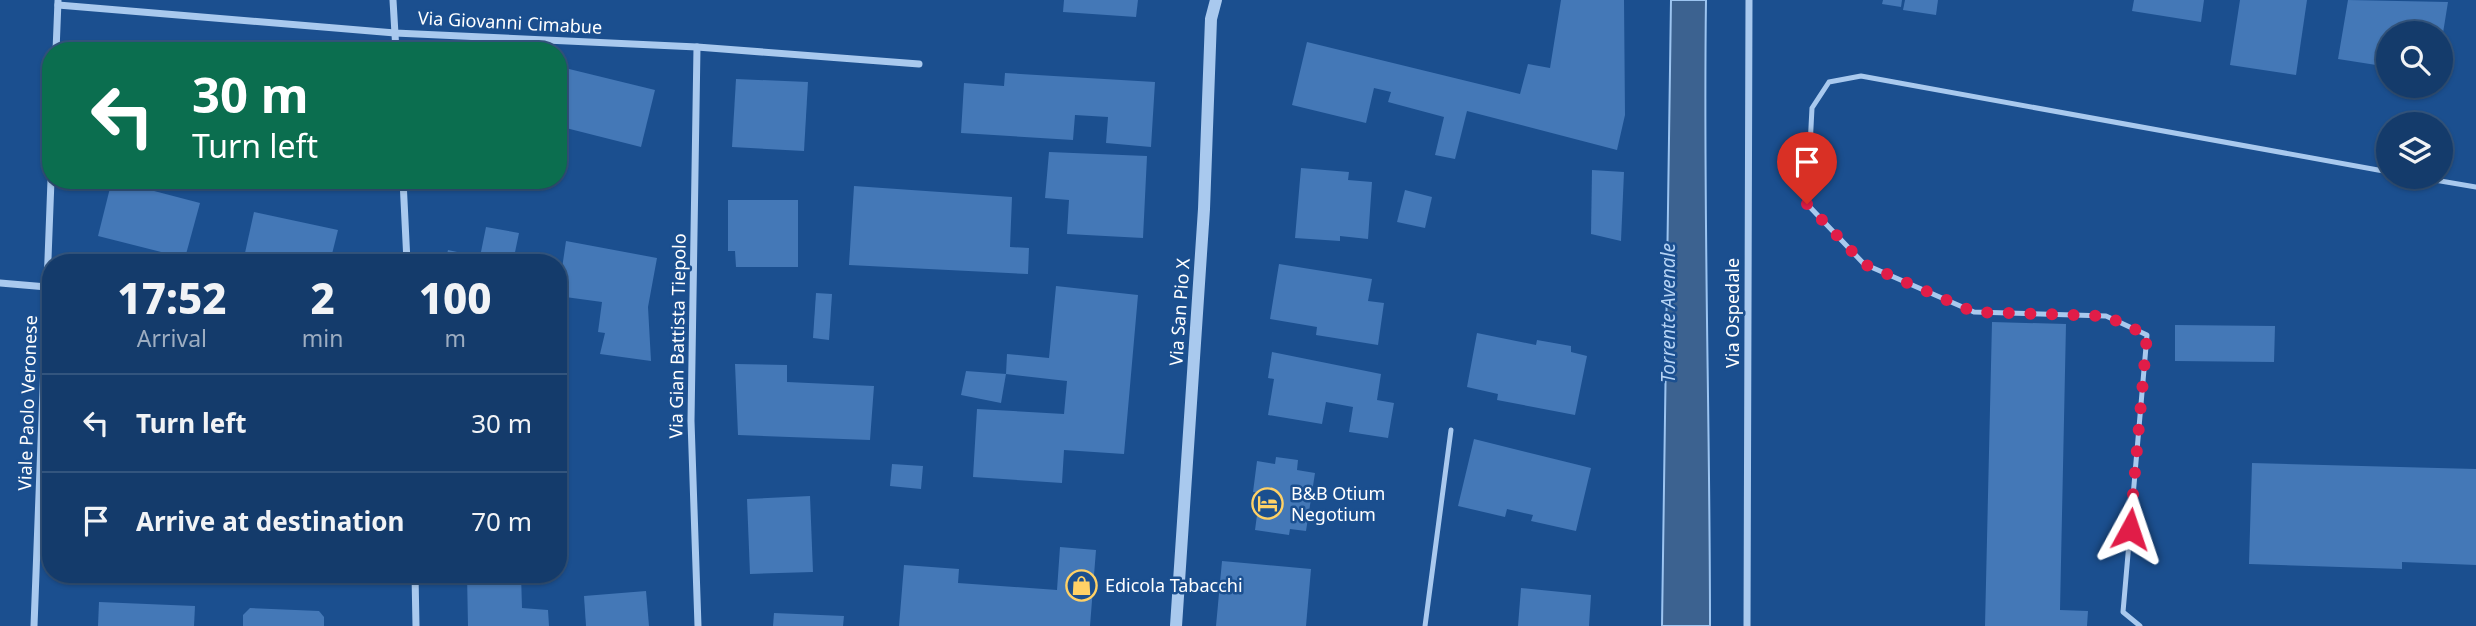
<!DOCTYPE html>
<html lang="en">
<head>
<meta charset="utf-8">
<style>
  :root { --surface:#143b6b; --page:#214673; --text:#f1f3f6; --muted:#9dadc1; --line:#33557e }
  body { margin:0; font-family:"Noto Sans",sans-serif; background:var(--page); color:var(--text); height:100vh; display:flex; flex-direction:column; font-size:26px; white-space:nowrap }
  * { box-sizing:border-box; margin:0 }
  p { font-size:23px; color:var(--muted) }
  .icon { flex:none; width:38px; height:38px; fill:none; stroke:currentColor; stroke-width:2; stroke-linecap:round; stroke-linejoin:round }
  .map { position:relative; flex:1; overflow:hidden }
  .side { position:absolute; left:42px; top:254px; width:525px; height:329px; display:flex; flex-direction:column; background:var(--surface); border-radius:28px; box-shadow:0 2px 5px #0004,0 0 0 2px var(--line) }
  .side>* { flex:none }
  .banner { position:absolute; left:42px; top:42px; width:525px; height:147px; border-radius:28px; box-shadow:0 2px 5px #0004,0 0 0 2px var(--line); background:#0b6e4f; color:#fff; overflow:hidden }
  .tools { position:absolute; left:2376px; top:21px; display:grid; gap:14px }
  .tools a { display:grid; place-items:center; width:77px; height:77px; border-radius:50%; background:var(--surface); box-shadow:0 2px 5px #0004,0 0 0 2px var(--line); font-size:35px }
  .pin { position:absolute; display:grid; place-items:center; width:60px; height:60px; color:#fff; margin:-72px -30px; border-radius:50% 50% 50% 0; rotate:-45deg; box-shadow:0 0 7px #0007 }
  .pin .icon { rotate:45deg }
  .me { position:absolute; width:77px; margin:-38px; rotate:5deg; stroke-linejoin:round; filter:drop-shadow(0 0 5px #0008) }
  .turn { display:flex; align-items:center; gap:24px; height:147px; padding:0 35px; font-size:32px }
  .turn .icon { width:91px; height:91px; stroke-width:2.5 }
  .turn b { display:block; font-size:49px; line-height:60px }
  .eta { display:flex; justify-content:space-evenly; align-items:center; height:119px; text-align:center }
  .eta b { font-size:42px; font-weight:800; line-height:49px }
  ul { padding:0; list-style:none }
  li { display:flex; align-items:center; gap:21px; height:98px; padding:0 35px; border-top:2px solid var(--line) }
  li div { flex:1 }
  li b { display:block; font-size:26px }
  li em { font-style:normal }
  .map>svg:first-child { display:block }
  .water { fill:#3c6290; stroke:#9cc4f0; stroke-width:2 }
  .building { fill:#4478b7 }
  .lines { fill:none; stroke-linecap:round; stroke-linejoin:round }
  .service { stroke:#a9c9ee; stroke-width:5 }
  .minor { stroke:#a9c9ee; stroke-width:7 }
  .tertiary { stroke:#a9c9ee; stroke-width:12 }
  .route { stroke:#e11d48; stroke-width:12; stroke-dasharray:0 21.6 }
  .labels { text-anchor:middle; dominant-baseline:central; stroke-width:5; stroke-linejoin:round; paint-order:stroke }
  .street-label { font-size:18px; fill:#fff; stroke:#1b4f8f }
  .poi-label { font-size:18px; fill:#fff; stroke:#1b4f8f; text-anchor:start }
  .water-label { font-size:19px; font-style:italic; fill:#b5d3f5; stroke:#1b4f8f }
</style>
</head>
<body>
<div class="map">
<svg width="2476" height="626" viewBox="0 0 2476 626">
  <rect width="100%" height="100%" fill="#1b4f8f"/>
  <path class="water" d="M1671,0h35c-3,209 4,417 4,626h-48z"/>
  <g class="building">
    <path d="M1064,0h74l-2,17 -73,-5z"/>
    <path d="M1561,0h63l1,115 -8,35 -150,-39 -12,48 -20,-4 9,-38 -56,-15 3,-10 -17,-4 -8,35 -74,-18 15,-63 213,52 8,-30 22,4z"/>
    <path d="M1883,0h19l-1,7 -19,-3z"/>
    <path d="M1905,0h33l-2,15 -33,-5z"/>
    <path d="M2134,0h70l-3,22 -69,-11z"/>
    <path d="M2240,0h67l-11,75 -66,-10z"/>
    <path d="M2348,0l100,2 -5,31h-54v34l-51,-8z"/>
    <path d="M111,44l27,6v1h-28z"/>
    <path d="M565,68l90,22 -14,57 -83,-21v-33z"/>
    <path d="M1005,73l150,9 -4,65 -45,-4 2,-26 -33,-2 -2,25 -112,-7 3,-50 40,3z"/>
    <path d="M736,79l72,3 -4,69 -72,-4z"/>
    <path d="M1049,152l98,4 -4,82 -76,-4 2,-34 -24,-2z"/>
    <path d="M1301,168l48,4 -1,8 24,2 -4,57 -28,-3v5l-45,-3z"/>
    <path d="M1592,170l32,2 -3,69 -30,-7z"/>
    <path d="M112,180l88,23 -15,55 -87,-22z"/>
    <path d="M854,186l158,11 -2,50 19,1 -1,26 -179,-9z"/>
    <path d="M1405,190l27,7 -7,31 -28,-6z"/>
    <path d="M728,200h70v67h-62l-1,-16h-7z"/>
    <path d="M254,212l84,18 -8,32h-87z"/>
    <path d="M486,227l33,6 -6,29h-68l3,-12 32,7z"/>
    <path d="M566,241l91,17 -9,49 3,54 -51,-7 5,-21 -7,-1 4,-30 -44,-6z"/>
    <path d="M1279,264l93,15 -4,22 16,2 -6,42 -62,-10 1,-8 -47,-8z"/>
    <path d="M1056,286l82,9 -14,159 -60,-4 -2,33 -89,-6 4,-68 87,5 3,-33 -61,-7 1,-20 42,4z"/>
    <path d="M816,293l16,1 -3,46 -16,-2z"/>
    <path d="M1992,322l74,2 -6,286 28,1 -1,15h-102z"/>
    <path d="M2175,325l100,1 -1,36 -99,-1z"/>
    <path d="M1477,333l59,12 1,-5 34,6v6l16,4 -12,59 -78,-15 1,-6 -31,-7z"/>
    <path d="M1272,352l109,22 -4,26 17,3 -6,35 -39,-6 4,-25 -27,-5 -4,22 -54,-9 6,-36 -6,-1z"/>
    <path d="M735,364l52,1v17l87,4 -4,54 -132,-5z"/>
    <path d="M966,371l40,3 -5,29 -40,-8z"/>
    <path d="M1474,439l117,29 -15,63 -45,-10 2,-6 -26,-6 -2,8 -47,-11z"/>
    <path d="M1276,457l22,3 -1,10 18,3 -9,58 -16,-2 -1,6 -34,-5 5,-37 -7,-1 4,-31 18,3z"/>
    <path d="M2252,463l224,6v96l-74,-3v7l-153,-5z"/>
    <path d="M892,464l31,2 -2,23 -31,-3z"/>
    <path d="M810,496l3,76 -63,2 -3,-75z"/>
    <path d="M1060,547l36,3 -6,76h-191l5,-61 55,4 -1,14 99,7z"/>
    <path d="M1222,561l89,8 -5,57h-90z"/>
    <path d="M467,574h54l1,34 26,2 1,16h-81z"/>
    <path d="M1521,588l70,7 -2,31h-71z"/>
    <path d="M646,591l3,35h-63l-2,-30z"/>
    <path d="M99,602l96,4 -1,20h-96z"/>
    <path d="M250,608l69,3 5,6v9h-81v-11z"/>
    <path d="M774,613l70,3 -1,10h-70z"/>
  </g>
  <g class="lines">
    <g class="service">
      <path d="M2417,177l59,10"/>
      <path d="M1425,626l26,-196"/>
      <path d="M2140,626l-17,-14 24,-277 -41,-19 -132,-4 -110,-48 -57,-60 5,-96 17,-26 32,-6 528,96"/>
    </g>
    <g class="minor">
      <path d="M393,0l3,51"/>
      <path d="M58,5l337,28 302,14 222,17"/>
      <path d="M697,47l-6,374 7,205"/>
      <path d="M56,51l2,-50"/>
      <path d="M403,180l4,82"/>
      <path d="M0,283l47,4"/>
      <path d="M415,574l1,52"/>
      <path d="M34,626l17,-446"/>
      <path d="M1747,626l2,-626"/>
    </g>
    <path class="tertiary" d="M1176,626l28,-417 7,-190 5,-19"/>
  </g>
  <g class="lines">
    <path class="route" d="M1807,204l57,60 110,48 132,4 41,19 -17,194"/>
  </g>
  <defs>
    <symbol id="hotel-ring" viewBox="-11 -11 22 22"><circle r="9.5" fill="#1b4f8f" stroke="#ffd166" stroke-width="1.5"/><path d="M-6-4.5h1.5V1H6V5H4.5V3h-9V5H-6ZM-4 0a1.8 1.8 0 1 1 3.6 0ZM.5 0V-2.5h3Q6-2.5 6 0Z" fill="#ffd166"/></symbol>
    <symbol id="shop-ring" viewBox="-11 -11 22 22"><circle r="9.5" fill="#1b4f8f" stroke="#ffd166" stroke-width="1.5"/><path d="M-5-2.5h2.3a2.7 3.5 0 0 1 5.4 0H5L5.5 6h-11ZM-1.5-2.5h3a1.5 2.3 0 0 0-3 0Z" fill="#ffd166"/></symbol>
  </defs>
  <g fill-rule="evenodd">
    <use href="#hotel-ring" x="1250" y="486" width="35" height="35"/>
    <use href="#shop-ring" x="1064" y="568" width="35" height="35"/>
  </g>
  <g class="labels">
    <g class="street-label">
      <text transform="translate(510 22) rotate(3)">Via Giovanni Cimabue</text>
      <text transform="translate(1179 312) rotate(-86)">Via San Pio X</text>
      <text transform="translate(1732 313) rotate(-90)">Via Ospedale</text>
      <text transform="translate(677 336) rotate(-89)">Via Gian Battista Tiepolo</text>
      <text transform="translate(27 403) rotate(-88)">Viale Paolo Veronese</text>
    </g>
    <g class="poi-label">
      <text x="1291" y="493">B&amp;B Otium<tspan x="1291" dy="21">Negotium</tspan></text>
      <text x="1105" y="585">Edicola Tabacchi</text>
    </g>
    <g class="water-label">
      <text transform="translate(1668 313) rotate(-90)">Torrente Avenale</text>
    </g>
  </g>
</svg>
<div class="tools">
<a><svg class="icon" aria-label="search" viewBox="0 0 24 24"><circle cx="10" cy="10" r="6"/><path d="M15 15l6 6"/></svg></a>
<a><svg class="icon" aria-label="layers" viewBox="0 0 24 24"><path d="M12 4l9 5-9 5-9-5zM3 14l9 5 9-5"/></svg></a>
</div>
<div class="pin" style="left:1807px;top:204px;background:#d93025"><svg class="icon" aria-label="arrive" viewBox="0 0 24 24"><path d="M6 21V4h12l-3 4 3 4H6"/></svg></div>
<svg class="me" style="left:2130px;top:529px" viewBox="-20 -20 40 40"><path d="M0-17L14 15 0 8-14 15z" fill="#e11d48" stroke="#fff" stroke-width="4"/></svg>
<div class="banner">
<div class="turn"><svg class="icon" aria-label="left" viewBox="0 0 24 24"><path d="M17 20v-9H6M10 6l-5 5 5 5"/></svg><div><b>30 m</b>Turn left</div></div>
</div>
<section class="side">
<div class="eta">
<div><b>17:52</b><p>Arrival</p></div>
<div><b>2</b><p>min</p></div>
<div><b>100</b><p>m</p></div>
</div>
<ul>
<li><svg class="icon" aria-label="left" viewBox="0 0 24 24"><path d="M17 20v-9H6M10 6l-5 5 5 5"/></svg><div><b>Turn left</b></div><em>30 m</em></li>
<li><svg class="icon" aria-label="arrive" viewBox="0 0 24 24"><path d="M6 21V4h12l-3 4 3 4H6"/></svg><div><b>Arrive at destination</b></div><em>70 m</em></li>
</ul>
</section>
</div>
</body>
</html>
